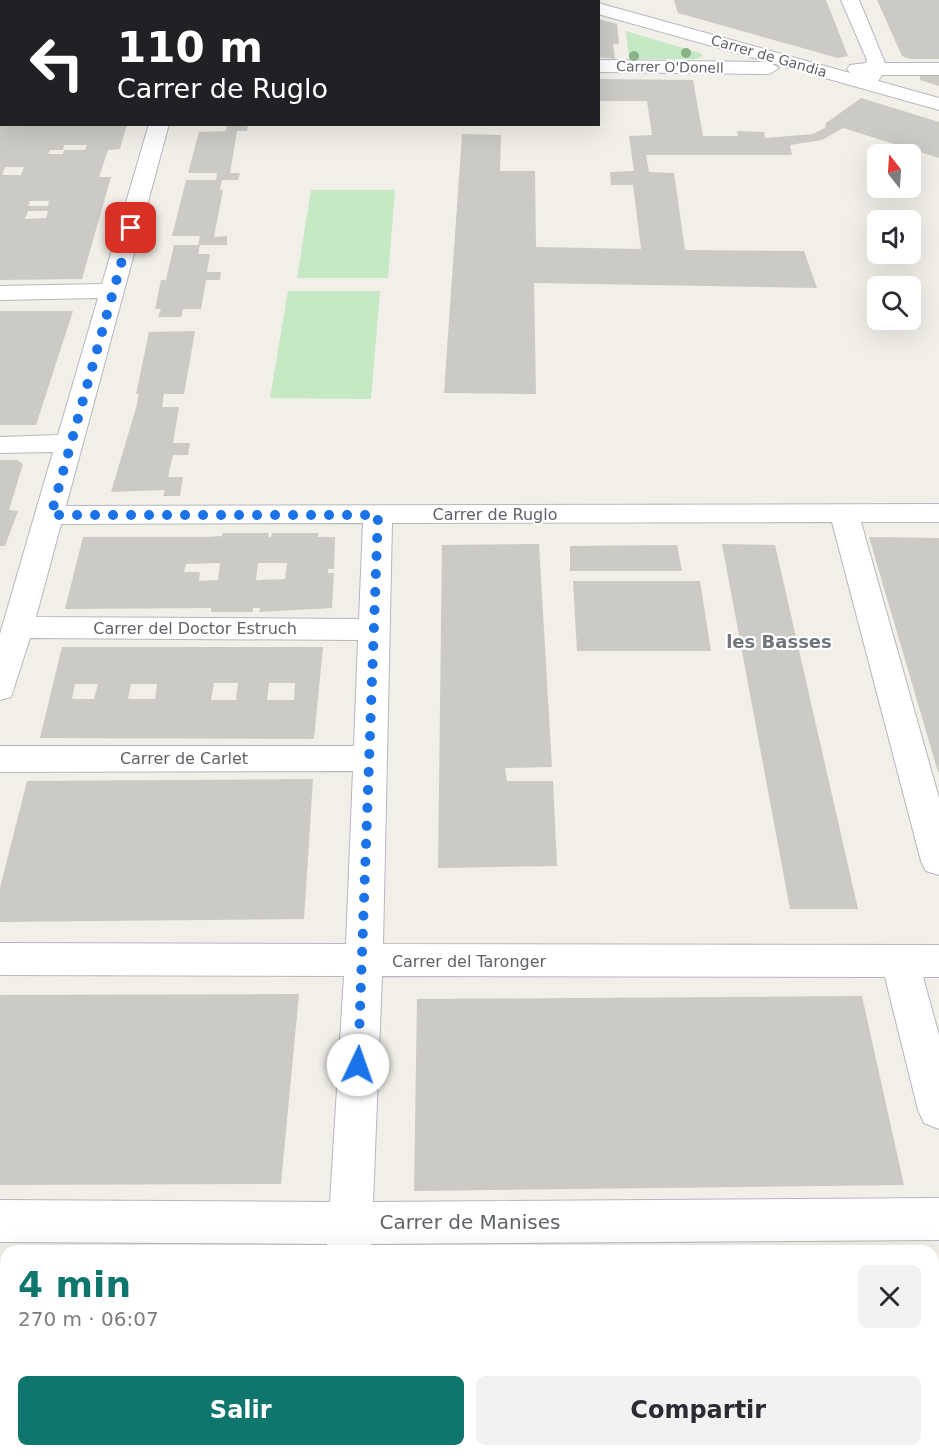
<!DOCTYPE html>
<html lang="es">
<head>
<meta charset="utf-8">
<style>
  :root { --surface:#fff; --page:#f2f2f3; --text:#2b2b33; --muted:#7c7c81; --accent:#0f766e }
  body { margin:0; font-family:"DejaVu Sans",sans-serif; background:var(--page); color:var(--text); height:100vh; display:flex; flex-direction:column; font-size:22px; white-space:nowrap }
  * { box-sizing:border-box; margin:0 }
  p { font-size:20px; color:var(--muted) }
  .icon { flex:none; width:33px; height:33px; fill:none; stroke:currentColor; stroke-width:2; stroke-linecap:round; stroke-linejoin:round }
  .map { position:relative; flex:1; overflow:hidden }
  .details { position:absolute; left:0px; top:1245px; width:939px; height:212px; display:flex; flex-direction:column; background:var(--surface); border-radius:18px 18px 0 0; box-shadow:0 6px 24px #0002 }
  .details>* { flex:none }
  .banner { position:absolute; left:0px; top:0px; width:600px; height:126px; box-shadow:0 6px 24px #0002; background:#202124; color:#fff; overflow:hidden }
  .needle { width:39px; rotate:343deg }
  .fabs { position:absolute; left:867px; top:144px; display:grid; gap:12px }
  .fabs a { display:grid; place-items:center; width:54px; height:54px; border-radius:9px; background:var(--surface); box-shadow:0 6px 24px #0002; font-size:30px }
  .pin { position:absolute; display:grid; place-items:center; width:51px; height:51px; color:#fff; margin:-26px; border-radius:12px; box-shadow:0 3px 9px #0006 }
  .me { position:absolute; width:66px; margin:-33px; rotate:3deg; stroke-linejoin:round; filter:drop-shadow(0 0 4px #0008) }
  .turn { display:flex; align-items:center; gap:21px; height:126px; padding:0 18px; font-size:27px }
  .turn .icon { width:78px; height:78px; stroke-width:2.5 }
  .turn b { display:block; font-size:42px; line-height:51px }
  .round { display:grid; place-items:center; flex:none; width:63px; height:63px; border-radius:9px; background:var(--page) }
  .summary { display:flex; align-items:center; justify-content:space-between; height:102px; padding:0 18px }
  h1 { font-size:36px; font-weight:700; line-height:45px; color:var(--accent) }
  .cta { display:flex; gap:12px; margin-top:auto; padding:12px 18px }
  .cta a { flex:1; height:69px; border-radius:9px; background:var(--accent); color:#fff; font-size:24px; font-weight:700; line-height:69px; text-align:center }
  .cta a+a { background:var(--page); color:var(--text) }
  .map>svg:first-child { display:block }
  .green { fill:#c5e8c5 }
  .building { fill:#cccac5; fill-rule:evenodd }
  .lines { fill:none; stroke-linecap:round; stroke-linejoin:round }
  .street-casing { stroke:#b5b8bc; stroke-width:2 }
  .street { fill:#fff; fill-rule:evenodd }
  .tree { fill:#89b387 }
  .route { stroke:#1a73e8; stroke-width:10; stroke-dasharray:0 18 }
  .labels { text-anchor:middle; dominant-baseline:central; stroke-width:4.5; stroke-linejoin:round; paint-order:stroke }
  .far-street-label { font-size:14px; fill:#5f6368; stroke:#fff }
  .street-label { font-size:16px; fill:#5f6368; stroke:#fff }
  .neighbourhood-label { font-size:18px; font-weight:bold; fill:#70757a; stroke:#fff }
  .near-street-label { font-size:20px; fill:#5f6368; stroke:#fff }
</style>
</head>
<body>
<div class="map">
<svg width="939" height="1456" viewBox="0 0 939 1456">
  <rect width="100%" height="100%" fill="#f1efe8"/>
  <g class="green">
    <path d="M626,31l74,22 3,3 -6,3h-68z"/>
    <path d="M311,190h84l-7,88h-91z"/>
    <path d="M288,291h92l-9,108 -101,-1z"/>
  </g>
  <g class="building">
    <path d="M674,0h152l22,56 -10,2 -160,-45z"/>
    <path d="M877,0h62v59h-29l-8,-3z"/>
    <path d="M598,19l19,5 2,20h-6l2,15 -17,-2z"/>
    <path d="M939,74v12l-19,-6v-5z"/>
    <path d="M598,79l95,1 10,56h35l-1,-5 27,1 1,6 48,-4 12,-6 1,-5 35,-25 78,24v36l-96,-30 -21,12 -32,5 2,10h-146l3,17 25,1 11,77 119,1 13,37 -283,-5 2,111 -92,-1 18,-259 39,1 -1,36h35l1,76 105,2 -8,-64h-22l-1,-13 24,-1 -5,-35 23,-1 -5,-34h-49z"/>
    <path d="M0,124h127l-7,25 -12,1 -9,27h12l-29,102 -82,1zM64,145h23l-2,5h-21l-1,4h-15l2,-4h13zM5,167h19l-3,8h-19zM30,201h19l-1,5h-20zM28,211h20l-2,7 -21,1z"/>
    <path d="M227,124h21l-1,7h-10l-7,42h10l-2,7h-16l-2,10h3l-9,47 13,-1v9h-27l-2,9h12l-3,18h14l-1,8h-14l-5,29h-18l-2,8h-23l3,-8h-6l6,-29h5l8,-35h24l2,-9h-28l14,-56h30l1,-7h-29l11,-41 27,-1z"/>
    <path d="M0,311h73l-37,114h-36z"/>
    <path d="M195,331l-11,63h-20l-2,13h17l-6,36h17l-2,12h-15l-5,22h15l-3,19h-17l2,-6 -54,2 25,-84 3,-14h-3l13,-62z"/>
    <path d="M0,460h17l6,4 -14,46 9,1 -13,35h-5z"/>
    <path d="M223,533h46l-1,4h3l1,-4h46v4h17l-1,32h-6v4h6l-2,35 -73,4 1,-4h-7v4h-42v-4l-146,1 18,-72h122l17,-1zM220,563l-2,17 -19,1 1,-9h-16l2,-8zM258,563h29l-2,16 -29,1z"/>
    <path d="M869,537l70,1v234h-1z"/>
    <path d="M539,544l13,223 -47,1 2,13h46l4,85 -119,2 4,-323z"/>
    <path d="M722,544l53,1 83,364h-68z"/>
    <path d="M677,545l5,26h-112v-25z"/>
    <path d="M573,581h127l11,70h-134z"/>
    <path d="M62,647h261l-9,92 -274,-1zM214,683h24l-2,17h-25zM269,683h26l-1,17h-27zM75,684h23l-4,15h-22zM131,684h26l-2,15h-27z"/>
    <path d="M313,779l-9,140 -304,3v-34l27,-107z"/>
    <path d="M299,994l-18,190 -281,1v-190z"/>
    <path d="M862,996l42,189 -490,6 3,-192z"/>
    <path d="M0,1259h6v191h254v6h-260z"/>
    <path d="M934,1315l5,22v119h-529v-6h523z"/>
  </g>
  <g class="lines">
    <defs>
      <g id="street">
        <path d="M185,0h18l-19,2z"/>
        <rect x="390" y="0" width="18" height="2"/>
        <path d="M841,0h18l26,63h54v12h-57l-4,6 61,17v12l-341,-96v-11l252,70 -3,-4 3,-4 16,-2 1,-3z"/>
        <rect x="0" y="54" width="2" height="12"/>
        <path d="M598,60l171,2 10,6 -10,6 -171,-2z"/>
        <path d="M149,124h20l-103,382 873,-2v18h-78l78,276v77l-13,-4 -5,-10 -89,-339 -440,1 -9,421 556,1v32h-16l16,58v94l-15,-6 -6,-13 -33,-133 -503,-1 -9,226 566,-4v42l-568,4v7h-44v-7l-327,-2v-42l330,2 14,-226 -344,-1v-32l346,1 7,-173 -353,1v-26h354l4,-106 -328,-2 -19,59 -11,3v-66l53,-182 -53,1v-16l58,-2 40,-137 -98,2v-14l102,-2zM363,523l-4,96 -323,-2 25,-93z"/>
        <path d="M318,1450h48l-1,6h-48z"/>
      </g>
    </defs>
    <use href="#street" class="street-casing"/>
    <use href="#street" class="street"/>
  </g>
  <g class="tree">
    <circle cx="686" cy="53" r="5"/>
    <circle cx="634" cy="56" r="5"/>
  </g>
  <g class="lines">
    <path class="route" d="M131,228l-80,287h327l-20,550"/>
  </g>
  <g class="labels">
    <g class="far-street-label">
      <text transform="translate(769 56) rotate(16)">Carrer de Gandia</text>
      <text transform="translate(670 67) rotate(1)">Carrer O'Donell</text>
    </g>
    <g class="street-label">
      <text x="495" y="514">Carrer de Ruglo</text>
      <text x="195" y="628">Carrer del Doctor Estruch</text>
      <text x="184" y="758">Carrer de Carlet</text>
      <text x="469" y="961">Carrer del Taronger</text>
    </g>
    <g class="neighbourhood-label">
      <text x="779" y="641">les Basses</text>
    </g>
    <g class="near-street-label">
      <text x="470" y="1222">Carrer de Manises</text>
    </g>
  </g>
</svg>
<div class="fabs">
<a><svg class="needle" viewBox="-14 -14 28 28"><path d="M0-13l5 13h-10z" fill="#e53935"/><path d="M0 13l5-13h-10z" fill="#7c7c81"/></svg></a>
<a><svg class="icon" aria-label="sound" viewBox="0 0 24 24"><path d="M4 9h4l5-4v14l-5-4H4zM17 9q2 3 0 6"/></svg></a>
<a><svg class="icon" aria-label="search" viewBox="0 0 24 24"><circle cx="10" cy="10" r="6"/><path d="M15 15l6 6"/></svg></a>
</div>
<div class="pin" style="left:131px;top:228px;background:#d93025"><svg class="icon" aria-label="arrive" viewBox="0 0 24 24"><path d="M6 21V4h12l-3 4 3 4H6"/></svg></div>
<svg class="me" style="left:358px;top:1065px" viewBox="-20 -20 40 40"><circle r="19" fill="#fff"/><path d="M0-13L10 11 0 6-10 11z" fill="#1a73e8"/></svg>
<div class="banner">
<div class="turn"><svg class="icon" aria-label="left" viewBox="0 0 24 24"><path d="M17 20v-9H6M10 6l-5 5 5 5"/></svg><div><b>110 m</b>Carrer de Ruglo</div></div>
</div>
<section class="details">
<div class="summary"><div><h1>4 min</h1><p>270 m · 06:07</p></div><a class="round"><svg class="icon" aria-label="close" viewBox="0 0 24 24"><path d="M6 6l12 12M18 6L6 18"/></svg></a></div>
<div class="cta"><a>Salir</a><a>Compartir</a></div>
</section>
</div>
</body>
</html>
